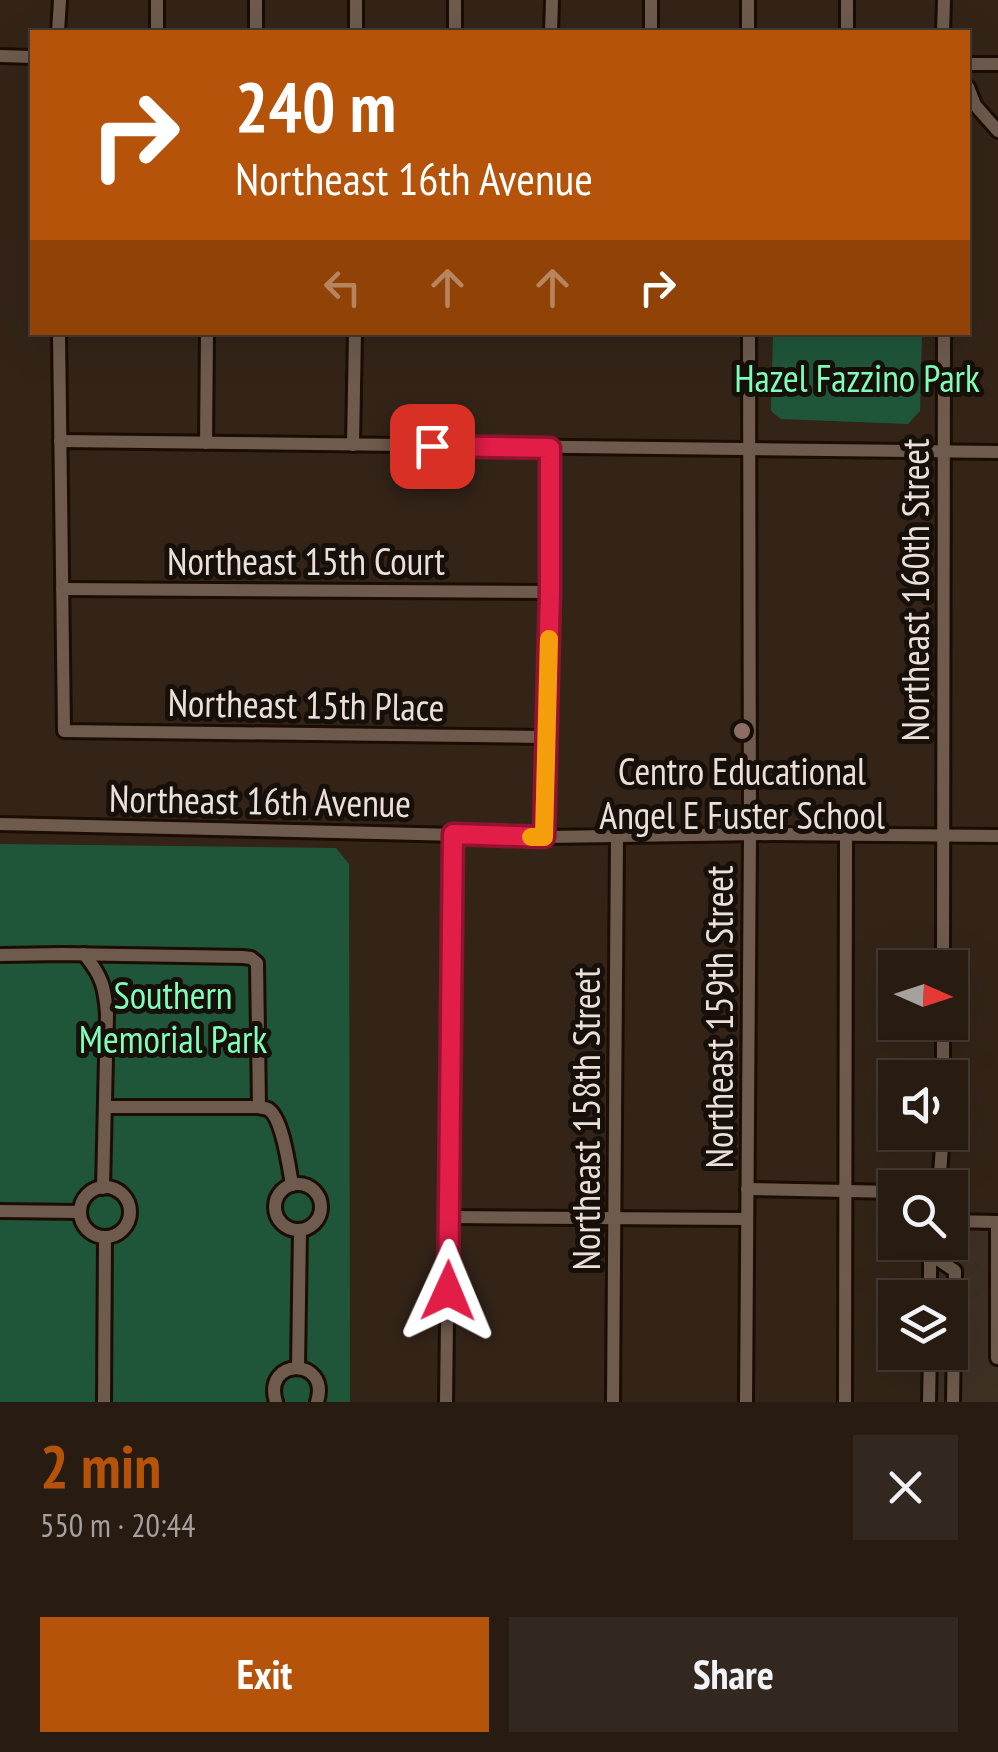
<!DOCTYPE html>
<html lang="en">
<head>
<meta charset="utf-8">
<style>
  :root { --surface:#271b12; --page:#332820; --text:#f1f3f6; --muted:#a4a19f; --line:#433932; --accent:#b45309 }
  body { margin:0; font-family:"PT Sans Narrow",sans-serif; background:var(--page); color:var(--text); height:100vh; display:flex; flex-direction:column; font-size:38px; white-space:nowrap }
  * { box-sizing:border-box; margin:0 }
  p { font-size:32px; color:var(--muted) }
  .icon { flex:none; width:55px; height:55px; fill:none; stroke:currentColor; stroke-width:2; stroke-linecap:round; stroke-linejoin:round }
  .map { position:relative; height:1402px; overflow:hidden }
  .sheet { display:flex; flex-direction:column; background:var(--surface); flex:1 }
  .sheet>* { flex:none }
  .hud { position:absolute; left:30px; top:30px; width:940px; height:305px; border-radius:0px; box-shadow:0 10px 40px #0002,0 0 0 2px var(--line); background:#b45309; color:#fff; overflow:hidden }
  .needle { width:65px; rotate:93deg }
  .fabs { position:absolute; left:878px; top:950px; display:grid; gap:20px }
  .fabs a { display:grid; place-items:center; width:90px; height:90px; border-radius:0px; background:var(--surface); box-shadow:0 10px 40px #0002,0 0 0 2px var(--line); font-size:50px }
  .pin { position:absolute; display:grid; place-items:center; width:85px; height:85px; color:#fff; margin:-42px; border-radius:20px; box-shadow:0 5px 15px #0006 }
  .me { position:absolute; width:110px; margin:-55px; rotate:1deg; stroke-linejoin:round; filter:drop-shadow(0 0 8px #0008) }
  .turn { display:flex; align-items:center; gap:35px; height:210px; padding:0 40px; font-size:45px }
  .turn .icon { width:130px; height:130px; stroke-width:2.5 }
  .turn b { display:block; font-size:70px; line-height:85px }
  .lanes { display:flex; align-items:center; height:95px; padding:0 40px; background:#0003; justify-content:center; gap:50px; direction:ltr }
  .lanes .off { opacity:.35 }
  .round { display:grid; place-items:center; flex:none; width:105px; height:105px; border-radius:0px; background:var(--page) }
  .overview { display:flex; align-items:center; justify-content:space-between; height:170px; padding:0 40px }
  h1 { font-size:60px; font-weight:700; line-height:75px; color:var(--accent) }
  .cta { display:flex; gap:20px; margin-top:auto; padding:20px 40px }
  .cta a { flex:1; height:115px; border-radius:0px; background:var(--accent); color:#fff; font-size:40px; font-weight:700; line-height:115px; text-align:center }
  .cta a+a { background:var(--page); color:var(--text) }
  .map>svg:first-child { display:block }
  .education { fill:#3f3024 }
  .green { fill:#1f563a }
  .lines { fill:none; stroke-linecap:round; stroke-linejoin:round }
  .minor-casing { stroke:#1b0d03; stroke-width:18 }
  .minor { stroke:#6e5b4e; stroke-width:12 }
  .route-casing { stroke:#92132f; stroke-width:25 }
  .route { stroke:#e11d48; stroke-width:18 }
  .slow { stroke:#f59e0b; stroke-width:18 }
  .education-dot { fill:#8d6e63; stroke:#160f0a; stroke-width:4 }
  .labels { text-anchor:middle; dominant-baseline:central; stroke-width:10; stroke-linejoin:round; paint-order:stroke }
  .park-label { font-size:38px; fill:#7fffba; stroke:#160f0a }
  .street-label { font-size:38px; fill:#ebe0d8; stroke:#160f0a }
  .poi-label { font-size:38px; fill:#ebe0d8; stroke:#160f0a }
</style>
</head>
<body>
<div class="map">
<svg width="998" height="1402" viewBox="0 0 998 1402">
  <rect width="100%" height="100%" fill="#342418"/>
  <path class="education" d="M965,1229l33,1v172h-61v-49l13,-1v-54h-13l2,-55 11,-1v-9z"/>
  <g class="green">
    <path d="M773,333h149l-2,78 -12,13 -127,-5 -10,-8z"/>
    <path d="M0,844l336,4 13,16 1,538h-350z"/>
  </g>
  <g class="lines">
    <defs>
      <g id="minor">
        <path d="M356,0v32"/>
        <path d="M847,0v32"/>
        <path d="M58,32l2,-32"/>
        <path d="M157,32v-32"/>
        <path d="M256,32v-32"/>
        <path d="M455,32v-32"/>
        <path d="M551,32l1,-32"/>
        <path d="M651,32v-32"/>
        <path d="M748,32v-32"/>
        <path d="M943,32l1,-32"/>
        <path d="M0,56l32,1"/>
        <path d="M968,64h30"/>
        <path d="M968,87l7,18 23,26"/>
        <path d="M59,332l5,399 483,6"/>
        <path d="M60,441l938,11"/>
        <path d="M206,443l1,-111"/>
        <path d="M353,445l2,-113"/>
        <path d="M62,589l488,3"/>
        <path d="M0,824l544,13 229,-3 225,2"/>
        <path d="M544,837l6,-389"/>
        <path d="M84,954c18,22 21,33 23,60l-4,174"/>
        <path d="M0,955l63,-1 180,3 8,1 6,5 2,144c3,1 6,1 9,2 15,9 21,59 24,76"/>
        <path d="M943,968l1,-636"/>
        <path d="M943,1078v-56"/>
        <path d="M105,1107h154"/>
        <circle cx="298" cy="1207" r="23"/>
        <circle cx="105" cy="1212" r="25"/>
        <path d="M939,1188l4,-56"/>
        <path d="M747,1189l148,3"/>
        <path d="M0,1211l80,1"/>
        <path d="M448,1217l299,2"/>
        <path d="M950,1221l48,1"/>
        <path d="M997,1222v136"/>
        <path d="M930,1254l25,17 -2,131"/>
        <path d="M930,1298v-56"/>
        <path d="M298,1368l2,-138"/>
        <path d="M104,1402l1,-165"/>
        <path d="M276,1402c-14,-45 55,-45 41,0"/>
        <path d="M446,1402l7,-568"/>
        <path d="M613,1402l4,-565"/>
        <path d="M746,1402l4,-568 -1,-502"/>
        <path d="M845,1402l1,-568"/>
        <path d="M929,1402l1,-50"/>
      </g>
    </defs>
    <use href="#minor" class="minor-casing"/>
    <use href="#minor" class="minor"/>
  </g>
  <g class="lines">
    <defs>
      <path id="route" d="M432,446l118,2v144l-6,245 -91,-3 -5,457"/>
    </defs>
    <use href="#route" class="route-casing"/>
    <use href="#route" class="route"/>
    <path class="slow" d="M531,837h13l5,-198"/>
  </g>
  <circle class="education-dot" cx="742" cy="731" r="10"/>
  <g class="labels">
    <g class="park-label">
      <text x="857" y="377">Hazel Fazzino Park</text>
      <text x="173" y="994">Southern<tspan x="173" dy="44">Memorial Park</tspan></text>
    </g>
    <g class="street-label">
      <text x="306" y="560">Northeast 15th Court</text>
      <text transform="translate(914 590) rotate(-90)">Northeast 160th Street</text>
      <text transform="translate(306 704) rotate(1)">Northeast 15th Place</text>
      <text transform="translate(260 800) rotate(1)">Northeast 16th Avenue</text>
      <text transform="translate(718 1017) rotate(-90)">Northeast 159th Street</text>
      <text transform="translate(585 1119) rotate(-90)">Northeast 158th Street</text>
    </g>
    <g class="poi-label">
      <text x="742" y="770">Centro Educational<tspan x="742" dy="44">Angel E Fuster School</tspan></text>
    </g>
  </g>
</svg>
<div class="fabs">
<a><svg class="needle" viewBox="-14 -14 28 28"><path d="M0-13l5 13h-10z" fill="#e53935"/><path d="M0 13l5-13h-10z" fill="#a4a19f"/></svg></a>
<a><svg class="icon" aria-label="sound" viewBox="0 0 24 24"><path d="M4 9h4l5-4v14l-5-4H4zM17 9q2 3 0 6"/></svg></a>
<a><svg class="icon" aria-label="search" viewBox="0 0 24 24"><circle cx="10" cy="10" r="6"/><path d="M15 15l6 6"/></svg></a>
<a><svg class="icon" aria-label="layers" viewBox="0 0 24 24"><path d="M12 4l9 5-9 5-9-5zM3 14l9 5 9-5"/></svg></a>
</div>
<div class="pin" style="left:432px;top:446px;background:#d93025"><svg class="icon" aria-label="arrive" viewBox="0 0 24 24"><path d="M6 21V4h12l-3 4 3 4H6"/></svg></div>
<svg class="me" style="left:448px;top:1291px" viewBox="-20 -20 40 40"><path d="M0-17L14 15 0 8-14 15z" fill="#e11d48" stroke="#fff" stroke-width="4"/></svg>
<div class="hud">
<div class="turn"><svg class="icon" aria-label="right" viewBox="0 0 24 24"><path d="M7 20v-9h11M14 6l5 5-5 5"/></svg><div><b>240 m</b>Northeast 16th Avenue</div></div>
<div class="lanes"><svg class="icon off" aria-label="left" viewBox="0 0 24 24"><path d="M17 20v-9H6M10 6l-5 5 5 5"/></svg><svg class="icon off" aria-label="ahead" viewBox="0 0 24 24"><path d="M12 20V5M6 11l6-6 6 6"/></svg><svg class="icon off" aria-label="ahead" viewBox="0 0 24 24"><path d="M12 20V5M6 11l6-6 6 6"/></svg><svg class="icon" aria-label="right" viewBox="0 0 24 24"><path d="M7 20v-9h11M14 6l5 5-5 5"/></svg></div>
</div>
</div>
<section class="sheet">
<div class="overview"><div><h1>2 min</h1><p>550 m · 20:44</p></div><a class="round"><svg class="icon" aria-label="close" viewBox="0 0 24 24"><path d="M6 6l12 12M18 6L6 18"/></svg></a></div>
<div class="cta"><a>Exit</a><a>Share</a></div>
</section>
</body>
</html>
